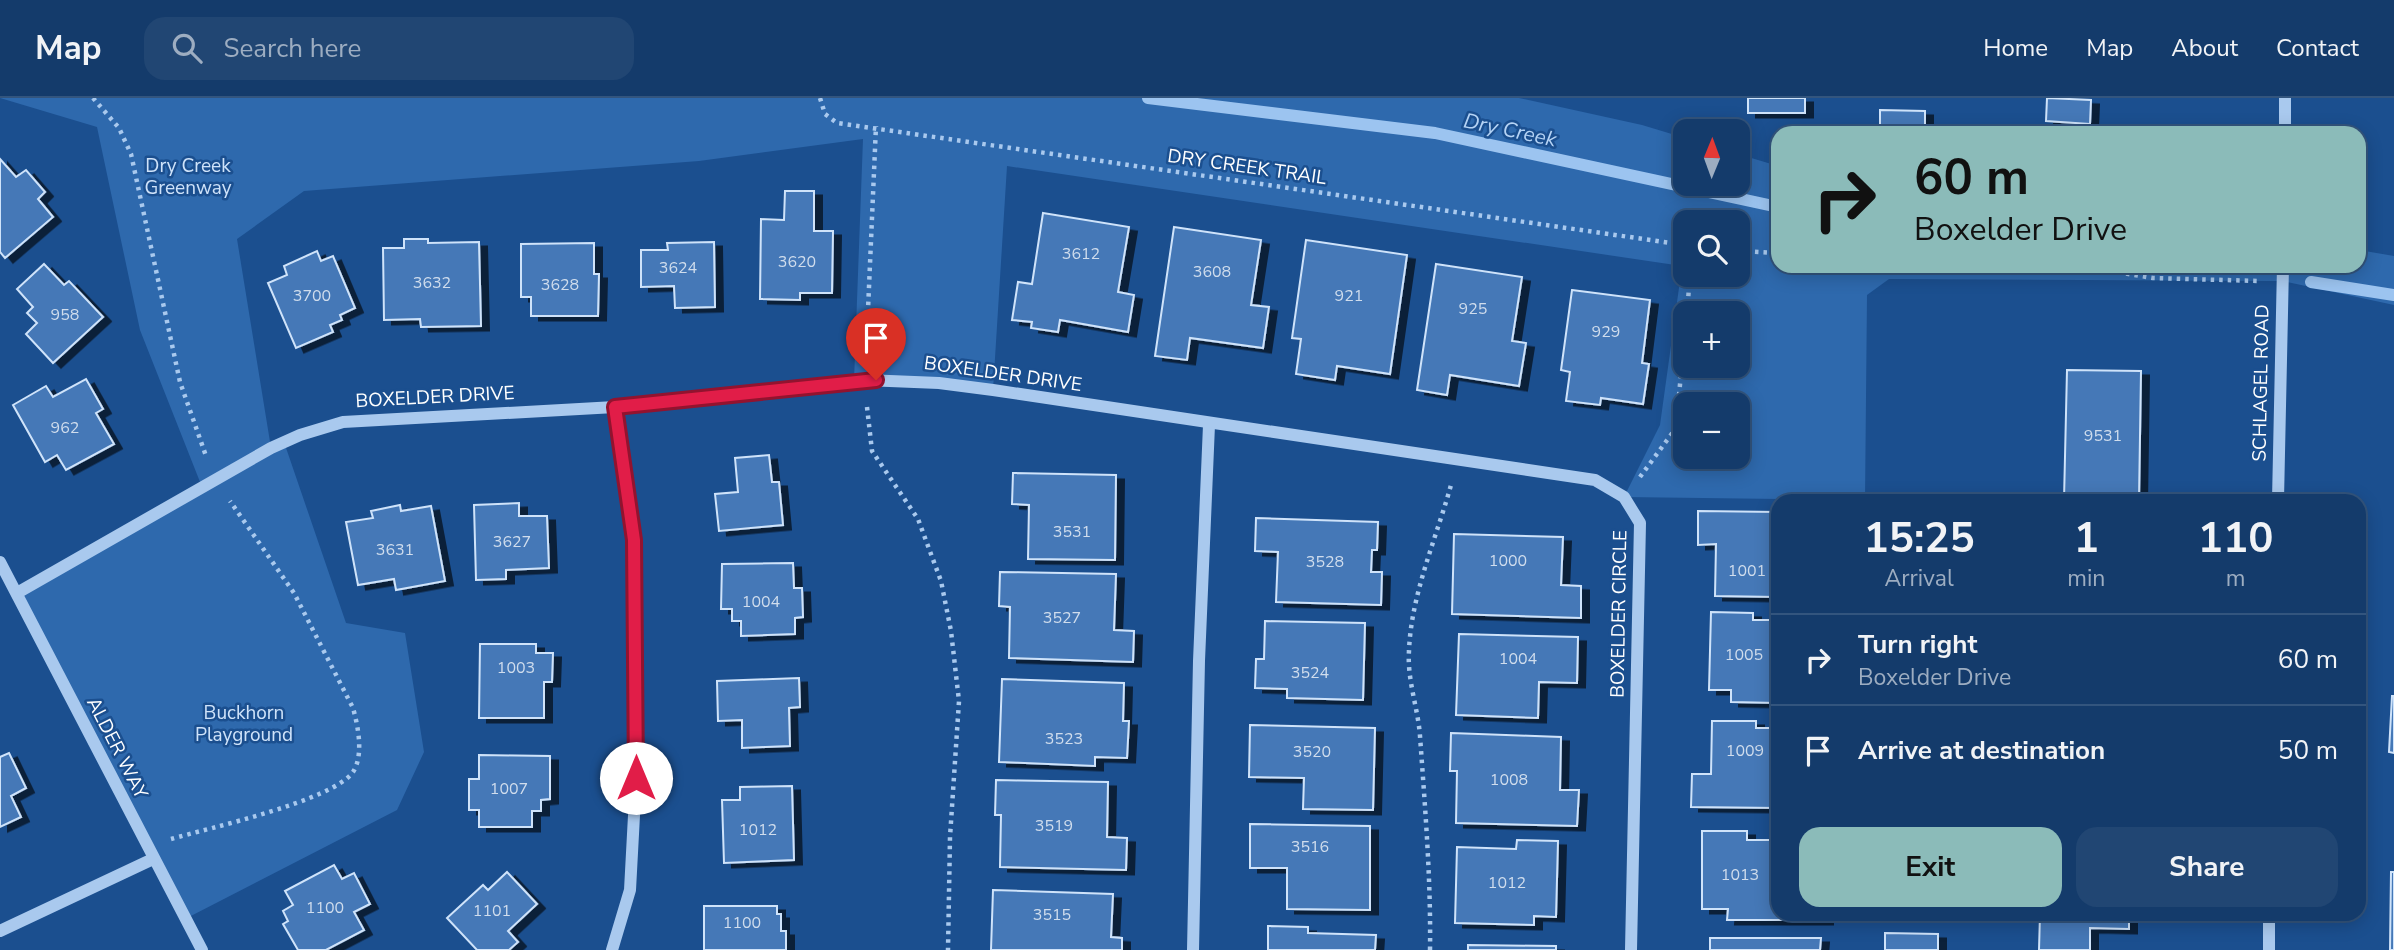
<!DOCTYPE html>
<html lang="en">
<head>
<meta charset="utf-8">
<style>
  :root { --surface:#143b6b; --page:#214673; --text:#f1f3f6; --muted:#9dadc1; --line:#33557e; --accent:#8bbbb9 }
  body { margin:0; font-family:"Nunito Sans",sans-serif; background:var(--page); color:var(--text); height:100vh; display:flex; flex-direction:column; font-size:26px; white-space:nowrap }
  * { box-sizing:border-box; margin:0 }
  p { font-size:23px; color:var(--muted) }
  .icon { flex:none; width:38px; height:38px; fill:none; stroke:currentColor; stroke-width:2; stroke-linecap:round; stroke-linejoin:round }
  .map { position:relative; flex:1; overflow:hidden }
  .panel { position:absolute; left:1771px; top:396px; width:595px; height:427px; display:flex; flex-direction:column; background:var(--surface); border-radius:21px; box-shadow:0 4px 18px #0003,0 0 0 2px var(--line) }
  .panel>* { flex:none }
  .hud { position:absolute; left:1771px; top:28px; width:595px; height:147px; border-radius:21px; box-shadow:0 4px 18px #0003,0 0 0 2px var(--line); background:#8bbbb9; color:#111; overflow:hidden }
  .needle { width:46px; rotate:1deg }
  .fabs { position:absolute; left:1673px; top:21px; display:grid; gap:14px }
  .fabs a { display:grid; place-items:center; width:77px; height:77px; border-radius:14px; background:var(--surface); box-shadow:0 4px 18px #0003,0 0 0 2px var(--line); font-size:35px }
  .pin { position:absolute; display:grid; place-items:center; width:60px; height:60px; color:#fff; margin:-72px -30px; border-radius:50% 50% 50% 0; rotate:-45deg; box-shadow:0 0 7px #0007 }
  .pin .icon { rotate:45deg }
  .me { position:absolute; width:77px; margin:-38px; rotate:0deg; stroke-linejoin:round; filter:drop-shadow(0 0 5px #0008) }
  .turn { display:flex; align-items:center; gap:24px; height:147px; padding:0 28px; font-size:32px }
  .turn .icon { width:91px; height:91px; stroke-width:2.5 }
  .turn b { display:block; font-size:49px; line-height:60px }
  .eta { display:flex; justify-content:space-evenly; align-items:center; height:119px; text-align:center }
  .eta b { font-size:42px; font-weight:700; line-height:49px }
  .primary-button { display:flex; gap:14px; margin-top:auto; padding:14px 28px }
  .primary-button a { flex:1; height:80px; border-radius:21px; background:var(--accent); color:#111; font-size:28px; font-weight:700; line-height:80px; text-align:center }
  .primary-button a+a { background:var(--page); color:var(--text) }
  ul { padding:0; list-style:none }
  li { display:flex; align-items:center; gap:21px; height:91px; padding:0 28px; border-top:2px solid var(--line) }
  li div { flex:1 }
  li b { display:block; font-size:26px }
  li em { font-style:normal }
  header { display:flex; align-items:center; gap:42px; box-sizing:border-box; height:98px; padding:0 35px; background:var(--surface); border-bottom:2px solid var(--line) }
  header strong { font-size:33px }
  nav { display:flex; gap:38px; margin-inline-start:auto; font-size:24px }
  .search { width:490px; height:63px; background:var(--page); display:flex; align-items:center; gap:18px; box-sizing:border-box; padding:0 24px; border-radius:21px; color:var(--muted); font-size:26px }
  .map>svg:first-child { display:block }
  .green { fill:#2e69ad; fill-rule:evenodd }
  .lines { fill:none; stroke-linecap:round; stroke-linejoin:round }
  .stream { stroke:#9cc4f0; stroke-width:12 }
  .building { fill:#4478b7; stroke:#cfe3fa; stroke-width:2; filter:url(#shadow) }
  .path { stroke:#a9c9ee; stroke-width:4.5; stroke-dasharray:3.5 5; stroke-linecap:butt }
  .minor { stroke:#a9c9ee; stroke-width:12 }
  .route-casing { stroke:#92132f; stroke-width:18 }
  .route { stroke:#e11d48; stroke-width:12 }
  .labels { text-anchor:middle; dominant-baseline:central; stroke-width:5; stroke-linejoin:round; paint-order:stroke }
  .number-label { font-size:16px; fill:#d0dded }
  .park-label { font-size:19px; fill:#cfe3fa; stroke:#1b4f8f }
  .street-label { font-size:19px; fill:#fff; stroke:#1b4f8f }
  .water-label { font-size:21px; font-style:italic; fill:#b5d3f5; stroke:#1b4f8f }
</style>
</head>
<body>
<header>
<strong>Map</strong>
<div class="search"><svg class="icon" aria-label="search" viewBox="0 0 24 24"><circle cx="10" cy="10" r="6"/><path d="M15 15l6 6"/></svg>Search here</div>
<nav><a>Home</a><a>Map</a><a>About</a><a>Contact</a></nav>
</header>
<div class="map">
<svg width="2394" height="852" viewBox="0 0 2394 852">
  <defs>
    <filter id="shadow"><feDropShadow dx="8" dy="4.5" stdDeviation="0" flood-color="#0009"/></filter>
  </defs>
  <rect width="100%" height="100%" fill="#1b4f8f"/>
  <path class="green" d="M0,0h1519l123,27 43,13v46h53v-30l40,12v100h581v-16l35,6v49l-112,-24 -393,-2 -22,16 -2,205 -241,-3 36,-72 22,-159 -675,-100 -14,224 -139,-9 9,-242 -164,22 -395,30 -67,48 34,209 13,-6 62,181 59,10 19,119 -27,58 -212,109 -168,-326 185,-106 -62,-157 -43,-203zM1685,124h53v53h-53zM1685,215h53v53h-53zM1685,306h53v53h-53z"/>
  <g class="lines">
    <g class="stream">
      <path d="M1148,0l287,35 343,74"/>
      <path d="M2311,184l83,13"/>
    </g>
  </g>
  <g class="building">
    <rect x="1748" y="0" width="57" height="15"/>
    <path d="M2047,0l44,2 -1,24 -44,-3z"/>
    <path d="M1880,12l45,1v22h-45z"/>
    <path d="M0,61l16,18 10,-7 19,22 -7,7 15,18 -48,41 -5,-6z"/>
    <path d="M785,93h29v40h19l-1,62h-32v7l-40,-1 1,-80 23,1z"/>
    <path d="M1043,115l86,14 -11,65 16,3 -6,37 -68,-12 -2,12 -27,-4 1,-6 -20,-2 6,-38 14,2z"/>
    <path d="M1174,129l87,13 -10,65 18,2 -6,41 -73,-10 -3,22 -32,-4z"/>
    <path d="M404,141h24v4l51,-1 2,84 -60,1 -1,-8 -36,1 -1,-72h21z"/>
    <path d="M1306,142l101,15 -17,119 -53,-8 -2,14 -39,-6 5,-35 -9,-1z"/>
    <path d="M714,144l1,65 -40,1 -1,-22 -33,1v-37h27l-1,-7z"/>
    <path d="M594,145v31h5l-1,42h-67v-19h-10v-53z"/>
    <path d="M317,153l4,10 12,-5 22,52 -15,7 2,5 -12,5 3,7 -37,16 -28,-65 19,-8 -3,-9z"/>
    <path d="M44,166l20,21 5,-4 34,36 -50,46 -27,-29 11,-11 -10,-10 6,-6 -16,-18z"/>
    <path d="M1436,166l86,13 -10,64 14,2 -7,43 -69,-11 -3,20 -30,-5z"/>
    <path d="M1572,192l78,10 -8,63 7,1 -6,40 -42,-6 -1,7 -34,-4 4,-29 -9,-2z"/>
    <path d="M2067,272l74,1 -2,129h-75z"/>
    <path d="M86,281l17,30 -7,4 18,31 -48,26 -9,-15 -12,7 -32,-57 33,-19 7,11z"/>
    <path d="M769,357l3,27h7l4,43 -64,6 -4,-37 23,-2 -3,-34z"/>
    <path d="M1013,375l103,2 -1,85 -87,-1 1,-54 -17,-1z"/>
    <rect x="1942" y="401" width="42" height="1"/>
    <path d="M519,405v13h28l2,52 -43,2v9l-30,1 -2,-75z"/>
    <path d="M400,407l1,6 30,-5 14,75 -49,9 -2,-11 -36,6 -12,-63 27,-4 -2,-7z"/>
    <path d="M1698,413l80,1v85l-63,-1 1,-52 -18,1z"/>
    <path d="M1256,420l122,4 -1,28h-5l-1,22h11l-1,33 -105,-3 2,-50 -23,-1z"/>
    <path d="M1454,436l109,3 -2,48 20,1v32l-129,-4z"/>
    <path d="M793,465l1,25h8l1,29 -8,1v16l-54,2v-15h-9v-12h-11l1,-45z"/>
    <path d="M1000,474l116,2 -2,56 20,1 -1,31 -124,-4 1,-51 -11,-1z"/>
    <path d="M1711,514l42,1v7h25v83l-47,-1v-12h-22z"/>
    <path d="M1265,523l100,2 -2,77 -76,-2v-9l-32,-1 1,-29h8z"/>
    <path d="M1459,536l119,3 -1,46 -38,-1 -1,36 -82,-3z"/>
    <path d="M480,546h56v9h17l-1,29h-8v36h-65z"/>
    <path d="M799,580l1,29 -11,1 1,38 -48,2v-28l-24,1 -1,-40z"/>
    <path d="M1002,581l122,4 -1,38h6l-2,37 -32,-1v9l-96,-4z"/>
    <path d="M2392,598h2v57l-5,-1z"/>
    <path d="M1712,623h44v7h22v80l-87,-1 1,-33h19z"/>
    <path d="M1250,627l125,3 -2,82 -70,-1 1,-31 -55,-1z"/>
    <path d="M1451,635l110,4 -1,53h19l-2,36 -121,-3 1,-52h-7z"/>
    <path d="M9,655l17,35 -15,8 10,21 -21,10v-70z"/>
    <path d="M479,657l71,1v43l-9,1v11h-9v16h-53v-17h-10v-31h10z"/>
    <path d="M996,682l112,2 -1,55 20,1 -1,32 -126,-3 1,-52h-6z"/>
    <path d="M792,688l2,74 -70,3 -2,-63h18v-13z"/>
    <path d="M1250,726l120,2v84l-83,-1v-41h-37z"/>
    <path d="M1702,733h45v9h31v74h47v6h-98l1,-11h-26z"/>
    <path d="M1517,742l41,1 -2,76 -22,-1v9l-79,-2 2,-76 59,2z"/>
    <path d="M334,767l8,14 12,-6 16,31 -16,8 10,18 -38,20h-28l-15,-26 5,-3 -5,-10 10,-6 -8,-14z"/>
    <path d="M507,774l30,32 -29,27 10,11 -9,8h-32l-30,-32 36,-33 5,5z"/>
    <path d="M2391,774h3v78h-4z"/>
    <path d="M993,792l120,4 -2,43 11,1v12h-131z"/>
    <path d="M704,808h73v8h4v17h5v19h-82z"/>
    <path d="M2040,816h89v15l-39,-1v22h-51z"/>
    <path d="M1268,828l40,1v6l68,2 -1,15h-107z"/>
    <path d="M1885,835l53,1v16h-53z"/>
    <path d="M1710,840h111l-1,12h-110z"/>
    <path d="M1468,847l88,1v4h-88z"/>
  </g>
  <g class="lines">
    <g class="path">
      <path d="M93,0l26,30 12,26 49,228 26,74"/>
      <path d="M820,0l5,16 12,9 848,122"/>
      <path d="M1738,153l40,2"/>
      <path d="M1999,168l99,3 55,9 106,3"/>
      <path d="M1687,215l3,-38"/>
      <path d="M866,258l10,-230"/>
      <path d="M867,309l5,44 46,68 23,62 10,50 8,70 -9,136 -2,113"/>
      <path d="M1640,379l36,-49 9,-98"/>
      <path d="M171,741c38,-11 161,-38 182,-67 11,-17 5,-46 0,-64l-59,-115 -64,-92"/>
      <path d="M1430,852c1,-71 -5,-143 -10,-214 -2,-28 -13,-56 -11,-85 2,-56 27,-112 42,-166"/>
    </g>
    <g class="minor">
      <path d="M2285,35v-35"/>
      <path d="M2278,402l5,-234"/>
      <path d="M0,464l202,388"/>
      <path d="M17,495l254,-145 29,-13 43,-13 272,-15 250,-27 74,3 54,7 602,90 29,17 16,26 -9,427"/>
      <path d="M0,833l153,-72"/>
      <path d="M612,852l18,-60 6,-112 -2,-238 -19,-133"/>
      <path d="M1193,852l6,-289 10,-236"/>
      <path d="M2269,852v-36"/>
    </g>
  </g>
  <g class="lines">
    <defs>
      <path id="route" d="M636,680l-2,-238 -19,-133 261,-27"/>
    </defs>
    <use href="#route" class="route-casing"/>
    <use href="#route" class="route"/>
  </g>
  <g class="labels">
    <g class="number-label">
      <text x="1081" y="156">3612</text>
      <text x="797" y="164">3620</text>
      <text x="678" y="170">3624</text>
      <text x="1212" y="174">3608</text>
      <text x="432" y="185">3632</text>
      <text x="560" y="187">3628</text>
      <text x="312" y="198">3700</text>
      <text x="1349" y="198">921</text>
      <text x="1473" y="211">925</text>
      <text x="65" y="217">958</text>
      <text x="1606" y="234">929</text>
      <text x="65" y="330">962</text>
      <text x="2103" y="338">9531</text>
      <text x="1072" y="434">3531</text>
      <text x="512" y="444">3627</text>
      <text x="395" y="452">3631</text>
      <text x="1508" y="463">1000</text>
      <text x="1325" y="464">3528</text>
      <text x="1747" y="473">1001</text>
      <text x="761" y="504">1004</text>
      <text x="1062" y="520">3527</text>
      <text x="1744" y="557">1005</text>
      <text x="1518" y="561">1004</text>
      <text x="516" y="570">1003</text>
      <text x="1310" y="575">3524</text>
      <text x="1064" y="641">3523</text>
      <text x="1745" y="653">1009</text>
      <text x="1312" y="654">3520</text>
      <text x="1509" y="682">1008</text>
      <text x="509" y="691">1007</text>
      <text x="1054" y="728">3519</text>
      <text x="758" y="732">1012</text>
      <text x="1310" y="749">3516</text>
      <text x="1740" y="777">1013</text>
      <text x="1507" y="785">1012</text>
      <text x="325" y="810">1100</text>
      <text x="492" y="813">1101</text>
      <text x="1052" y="817">3515</text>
      <text x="742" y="825">1100</text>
    </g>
    <g class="park-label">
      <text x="188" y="68">Dry Creek<tspan x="188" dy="22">Greenway</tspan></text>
      <text x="244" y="615">Buckhorn<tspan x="244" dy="22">Playground</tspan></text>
    </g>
    <g class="street-label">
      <text transform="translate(1247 69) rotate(8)">DRY CREEK TRAIL</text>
      <text transform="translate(1003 276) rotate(8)">BOXELDER DRIVE</text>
      <text transform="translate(2261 285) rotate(-89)">SCHLAGEL ROAD</text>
      <text transform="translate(435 299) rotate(-3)">BOXELDER DRIVE</text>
      <text transform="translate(1619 516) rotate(-89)">BOXELDER CIRCLE</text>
      <text transform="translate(117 650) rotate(63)">ALDER WAY</text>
    </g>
    <g class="water-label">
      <text transform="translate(1510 32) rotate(12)">Dry Creek</text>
    </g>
  </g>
</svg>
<div class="fabs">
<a><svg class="needle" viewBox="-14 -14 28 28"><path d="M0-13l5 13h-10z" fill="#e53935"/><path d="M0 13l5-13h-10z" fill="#9dadc1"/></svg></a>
<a><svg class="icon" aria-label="search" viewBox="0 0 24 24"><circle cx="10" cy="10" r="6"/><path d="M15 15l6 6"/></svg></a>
<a>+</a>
<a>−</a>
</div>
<div class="pin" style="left:876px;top:282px;background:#d93025"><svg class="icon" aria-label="arrive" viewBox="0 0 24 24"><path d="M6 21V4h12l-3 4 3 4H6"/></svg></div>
<svg class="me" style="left:636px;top:680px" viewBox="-20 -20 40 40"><circle r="19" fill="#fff"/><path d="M0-13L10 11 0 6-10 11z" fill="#e11d48"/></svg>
<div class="hud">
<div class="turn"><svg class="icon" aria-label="right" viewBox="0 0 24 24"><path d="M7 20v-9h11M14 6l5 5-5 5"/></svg><div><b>60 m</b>Boxelder Drive</div></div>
</div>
<section class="panel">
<div class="eta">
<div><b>15:25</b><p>Arrival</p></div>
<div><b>1</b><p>min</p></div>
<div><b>110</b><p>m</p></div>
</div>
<ul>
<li><svg class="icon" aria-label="right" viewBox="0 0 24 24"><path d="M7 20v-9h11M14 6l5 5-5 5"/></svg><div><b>Turn right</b><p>Boxelder Drive</p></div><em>60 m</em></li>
<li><svg class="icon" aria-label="arrive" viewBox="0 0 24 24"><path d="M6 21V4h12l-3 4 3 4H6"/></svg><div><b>Arrive at destination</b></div><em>50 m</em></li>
</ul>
<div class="primary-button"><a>Exit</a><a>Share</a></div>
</section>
</div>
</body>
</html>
